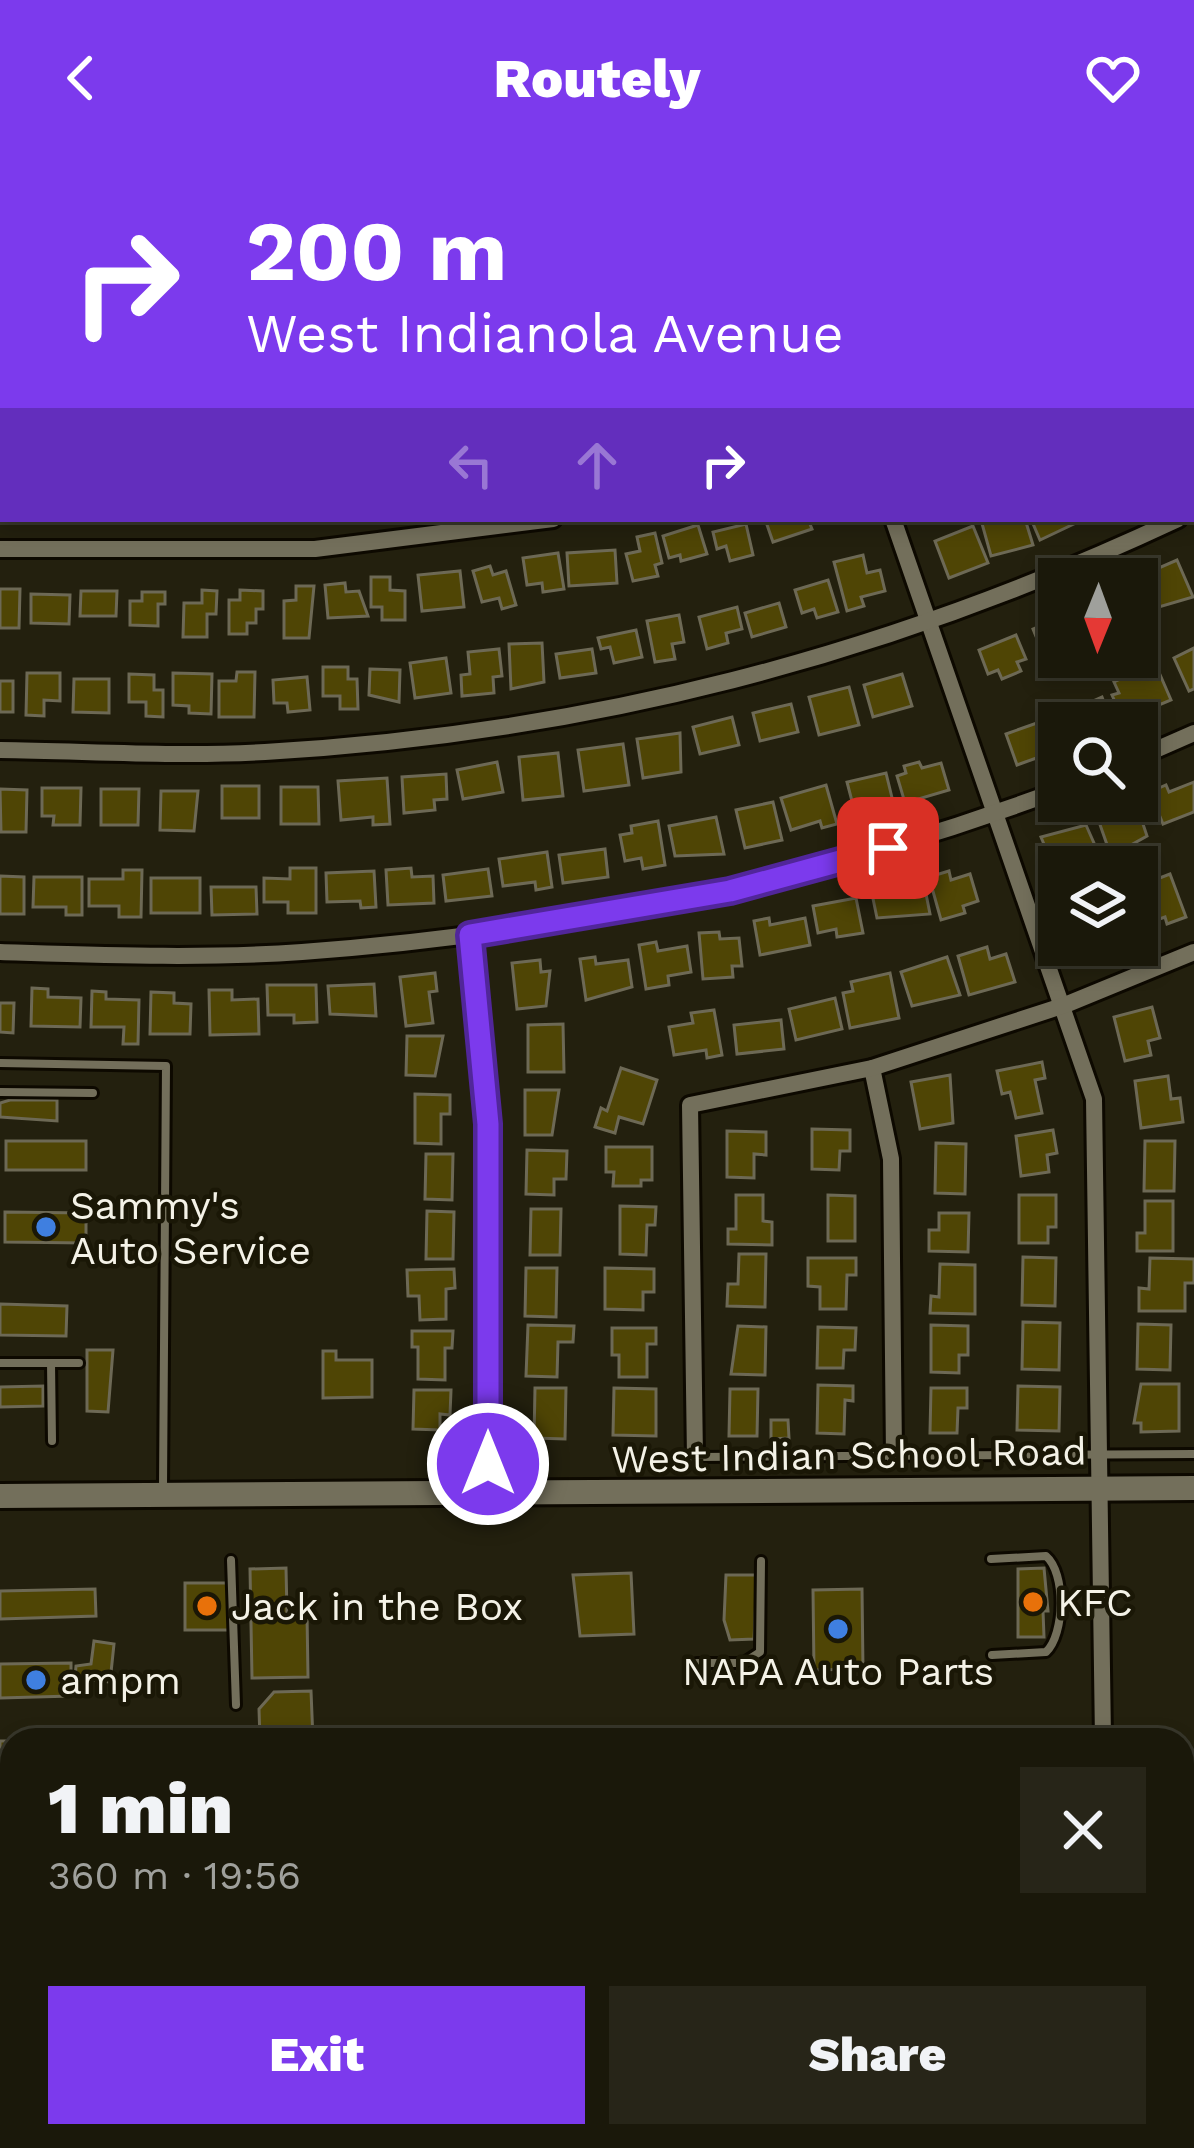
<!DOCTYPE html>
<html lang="en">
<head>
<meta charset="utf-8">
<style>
  :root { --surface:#1a180a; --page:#272518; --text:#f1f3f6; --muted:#9fa09c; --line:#38372b; --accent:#7c3aed }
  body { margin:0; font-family:"Work Sans",sans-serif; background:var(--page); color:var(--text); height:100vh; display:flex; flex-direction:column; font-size:45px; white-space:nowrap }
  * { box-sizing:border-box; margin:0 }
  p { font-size:39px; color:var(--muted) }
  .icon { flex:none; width:66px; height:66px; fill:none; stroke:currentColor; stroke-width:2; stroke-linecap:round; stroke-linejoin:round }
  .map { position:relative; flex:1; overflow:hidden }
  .side { position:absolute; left:0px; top:1572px; width:1194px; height:420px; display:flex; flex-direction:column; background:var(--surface); border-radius:36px 36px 0 0; box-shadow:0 6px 18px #0003,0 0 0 3px var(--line) }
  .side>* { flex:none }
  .top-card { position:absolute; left:0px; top:0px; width:1194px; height:366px; box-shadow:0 6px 18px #0003,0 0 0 3px var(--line); background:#7c3aed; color:#fff; overflow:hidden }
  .needle { width:78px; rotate:181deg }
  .buttons { position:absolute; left:1038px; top:402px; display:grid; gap:24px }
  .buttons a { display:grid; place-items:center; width:120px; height:120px; border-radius:0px; background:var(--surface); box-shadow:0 6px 18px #0003,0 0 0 3px var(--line); font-size:60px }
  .pin { position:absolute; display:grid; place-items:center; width:102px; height:102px; color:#fff; margin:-51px; border-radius:24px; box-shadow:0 6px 18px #0006 }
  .me { position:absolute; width:132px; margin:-66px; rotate:0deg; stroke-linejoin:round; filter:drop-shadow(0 0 9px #0008) }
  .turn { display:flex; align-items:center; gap:42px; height:252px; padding:0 48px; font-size:54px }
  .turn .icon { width:156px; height:156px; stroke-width:2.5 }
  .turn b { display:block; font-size:84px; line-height:102px }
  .lanes { display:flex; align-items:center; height:114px; padding:0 48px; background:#0003; justify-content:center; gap:60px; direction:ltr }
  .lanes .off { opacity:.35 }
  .round { display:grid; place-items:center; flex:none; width:126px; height:126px; border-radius:0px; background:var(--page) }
  .overview { display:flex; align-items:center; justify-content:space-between; height:204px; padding:0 48px }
  h1 { font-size:72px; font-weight:800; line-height:90px }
  .cta { display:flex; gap:24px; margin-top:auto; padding:24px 48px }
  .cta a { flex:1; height:138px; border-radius:0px; background:var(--accent); color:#fff; font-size:48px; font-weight:800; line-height:138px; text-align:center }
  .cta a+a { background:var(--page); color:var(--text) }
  header { display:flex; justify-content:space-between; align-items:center; height:156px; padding:0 48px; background:var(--accent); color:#fff; font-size:54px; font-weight:800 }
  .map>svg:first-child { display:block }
  .building { fill:#4f4505; stroke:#6d6955; stroke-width:3 }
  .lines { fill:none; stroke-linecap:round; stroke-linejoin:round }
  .lane-casing { stroke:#0d0900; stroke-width:14 }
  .street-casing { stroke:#0d0900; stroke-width:22 }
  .secondary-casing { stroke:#0d0900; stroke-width:30 }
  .lane { stroke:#736f5b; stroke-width:8 }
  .street { stroke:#736f5b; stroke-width:16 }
  .secondary { stroke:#736f5b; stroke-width:24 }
  .route-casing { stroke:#51269a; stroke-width:30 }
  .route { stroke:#7c3aed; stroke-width:21 }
  .shop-dot { fill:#3f7fe0; stroke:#1a1706; stroke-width:4.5 }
  .food-dot { fill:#e8710a; stroke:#1a1706; stroke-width:4.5 }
  .labels { text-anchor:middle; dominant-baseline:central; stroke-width:9; stroke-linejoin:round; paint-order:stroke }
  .poi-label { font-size:39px; fill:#f4f2e7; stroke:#1a1706; text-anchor:start }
  .street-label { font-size:39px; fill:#f4f2e7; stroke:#1a1706 }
</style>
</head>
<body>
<header><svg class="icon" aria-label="back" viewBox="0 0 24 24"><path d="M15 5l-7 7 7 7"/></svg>Routely<svg class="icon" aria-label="heart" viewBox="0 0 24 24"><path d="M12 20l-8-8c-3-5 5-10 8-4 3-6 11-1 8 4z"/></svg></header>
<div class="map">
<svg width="1194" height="1992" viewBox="0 0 1194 1992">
  <rect width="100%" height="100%" fill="#23200e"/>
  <g class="building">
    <path d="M765,363h43l4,10 -39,13z"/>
    <path d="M1025,363l8,26 -42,11 -10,-36z"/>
    <path d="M1031,363h46l1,3 -38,18z"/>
    <path d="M746,368l7,31 -23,6 -4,-15 -9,3 -4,-17z"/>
    <path d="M698,369l9,29 -26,7 -1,-6 -11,3 -6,-22z"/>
    <path d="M973,370l15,37 -39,15 -14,-37z"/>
    <path d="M655,377l7,30 -7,2 3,11 -25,5 -7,-27 14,-3 -3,-14z"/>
    <path d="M615,394l2,33 -48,3 -2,-33z"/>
    <path d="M558,397l6,36 -21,3 -1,-9 -15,2 -4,-27z"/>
    <path d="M863,399l4,18 13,-3 5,21 -24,6 3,9 -17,5 -13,-49z"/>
    <path d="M1177,404l16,37 -41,12 -14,-32z"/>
    <path d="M490,410l3,9 13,-4 10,34 -14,4 -3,-11 -17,4 -9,-31z"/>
    <path d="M460,415l4,36 -42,4 -4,-36z"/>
    <path d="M371,421h19v13l15,1v29h-23v-13h-11z"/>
    <path d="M828,424l10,32 -21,6 -3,-9 -12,4 -7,-23z"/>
    <path d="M345,427l1,9 13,-1 9,25 -40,2 -3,-33z"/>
    <path d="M296,430h18l-5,52h-25v-37l12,-1z"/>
    <path d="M0,433h20l-1,39h-19z"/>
    <path d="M202,434l15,1 -1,23h-9v23h-24l1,-34h18z"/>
    <path d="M240,434l23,1v18h-7v14h-9v11h-18v-34h11z"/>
    <path d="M81,435h36l-1,25h-36z"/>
    <path d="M142,436h23v12h-7v22l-28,-1v-24h12z"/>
    <path d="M31,438l39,1 -1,29 -38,-1z"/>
    <path d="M779,447l7,24 -34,10 -7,-24z"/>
    <path d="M737,451l5,22 -16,4 2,10 -21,6 -8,-32z"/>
    <path d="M679,459l5,27 -12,2 3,15 -20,3 -8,-41z"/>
    <path d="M1059,462v39h7l-10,4 -4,-9 -8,4 -11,-27z"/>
    <path d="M636,474l6,27 -28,6 -4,-16 -9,2 -3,-11z"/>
    <path d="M1016,479l10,24 -9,3 4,9 -19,8 -4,-9 -10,4 -9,-24z"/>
    <path d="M542,487l2,39 -33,7 -2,-45z"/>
    <path d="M1194,492v41l-5,2 -15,-33z"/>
    <path d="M499,493l3,27 -9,1 1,16 -32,3 -1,-21 9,-1 -2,-22z"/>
    <path d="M592,493l4,24 -36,5 -4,-24z"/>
    <path d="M446,502l5,35 -36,5 -5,-35z"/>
    <path d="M1155,507l16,37 -48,20 -11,-25 7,-2 -5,-11z"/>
    <path d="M323,511h25v12h9l1,30h-18v-13h-17z"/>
    <path d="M370,513l30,1 -1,32 -30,-7z"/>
    <path d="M237,516h18l-1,45h-35v-36h17z"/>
    <path d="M27,517h33v28l-16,-1v16l-18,-1z"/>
    <path d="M173,517l39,1 -1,40 -22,-1v-7l-16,-1z"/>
    <path d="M129,518l25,1v15h9v27l-17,-1v-14h-17z"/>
    <path d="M902,518l10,32 -39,11 -9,-32z"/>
    <path d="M307,521l3,33 -22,2 -1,-9h-13l-1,-23z"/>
    <path d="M74,523h35v34l-36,-1z"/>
    <rect x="0" y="525" width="13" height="31"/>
    <path d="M849,531l10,38 -40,10 -10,-38z"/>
    <path d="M1102,541l10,26h-44l-4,-9z"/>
    <path d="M791,548l7,28 -38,9 -7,-28z"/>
    <path d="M732,561l7,28 -39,9 -7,-27z"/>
    <path d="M1051,562l8,32 -42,15 -11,-31z"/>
    <path d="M680,577l1,39 -38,6 -6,-39z"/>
    <path d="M623,588l6,41 -45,6 -6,-41z"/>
    <path d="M558,597l5,43 -40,4 -4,-43z"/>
    <path d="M497,606l6,30 -40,7 -6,-29z"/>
    <path d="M919,606l3,6 19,-5 8,27 -44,13 -8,-27 9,-3 -2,-7z"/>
    <path d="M886,617l9,37 -23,5 -2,-10 -16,4 -7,-27z"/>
    <path d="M446,618l1,25 -13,1 1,10 -31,3 -2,-36z"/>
    <path d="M387,622l3,46 -17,1v-8l-32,3 -3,-39z"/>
    <path d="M1194,626v30l-31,12 -13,-32 16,-7 3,7z"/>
    <path d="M826,629l11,39 -15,4 -2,-7 -29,9 -10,-32z"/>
    <rect x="222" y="630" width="37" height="32"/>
    <path d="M281,631h37l1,37h-38z"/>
    <path d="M42,632h39l-1,37h-27l1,-9h-12z"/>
    <path d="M0,633l27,1 -1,42h-25z"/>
    <path d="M101,633h38l-1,36h-37z"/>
    <path d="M161,635h37l-4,40 -34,-1z"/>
    <path d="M773,646l9,38 -37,8 -9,-38z"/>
    <path d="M1137,650l10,30 -36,20 -13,-37z"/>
    <path d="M716,661l8,37 -49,2 -6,-30z"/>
    <path d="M658,665l7,44 -22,4 -2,-11 -16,3 -5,-26 12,-2 -1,-7z"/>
    <path d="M1086,669l11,25 -24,9 3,8h-17l-1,11 -17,-41z"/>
    <path d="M605,693l3,28 -45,6 -4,-28z"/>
    <path d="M547,696l5,35 -16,3 -1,-8 -32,4 -4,-27z"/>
    <path d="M290,712h26v45h-28v-11h-24v-24l26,1z"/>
    <path d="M411,712l1,9 21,-1 1,27 -46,2 -2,-35z"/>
    <path d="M488,713l4,27 -46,5 -3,-26z"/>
    <path d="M123,714h19l-1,47h-22v-11h-30v-27h34z"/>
    <path d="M374,715l2,36 -15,1 -1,-7 -33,1 -1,-29z"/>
    <path d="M949,715l2,9 19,-6 8,27 -15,5 2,7 -24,7 -12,-43z"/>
    <path d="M1170,718l16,43 -19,7 -2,-7 -28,10v-26l11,-4 -4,-13z"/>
    <path d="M0,720l24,1v37h-24z"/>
    <path d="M34,721h48v38h-16v-8h-33z"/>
    <rect x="151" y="722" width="49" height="35"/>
    <path d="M923,723l7,35 -53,4 -6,-29z"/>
    <path d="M211,731h45l1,27 -45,1z"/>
    <path d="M856,742l7,35 -26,4 -1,-8 -18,4 -5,-27z"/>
    <path d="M769,762l1,7 35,-7 5,27 -50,10 -6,-34z"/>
    <path d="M719,776l1,7 19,-1 3,28h-10l1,11 -30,2 -4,-46z"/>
    <path d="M656,786l2,9 29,-5 4,26 -23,4 1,9 -23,4 -7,-44z"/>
    <path d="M987,791l3,12 16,-5 9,28 -46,13 -11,-39z"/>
    <path d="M595,801l1,7 32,-4 4,27 -46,13 -6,-41z"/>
    <path d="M947,801l13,38 -48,11 -11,-34z"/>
    <path d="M540,804l1,12 9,-1 -4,35 -29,3 -5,-46z"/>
    <path d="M435,817l2,18 -8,1 4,31 -27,3 -6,-49z"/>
    <path d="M890,817l9,45 -49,10 -7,-35 10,-2 -2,-9z"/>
    <path d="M374,828l2,32 -46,-2 -2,-28z"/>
    <path d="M267,829h49l1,37 -23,1v-8h-26z"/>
    <path d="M32,832l16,1v8l33,1 -1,29 -49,-1z"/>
    <path d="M209,834h23v10l26,-1 1,35 -49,1z"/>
    <path d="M92,835l14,1v7l33,1 -1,44h-15l1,-17h-33z"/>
    <path d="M151,836l23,1v10l17,1 -1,30h-40z"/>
    <path d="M835,842l7,31 -46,11 -7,-31z"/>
    <path d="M0,847h14l-1,30 -13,-1z"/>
    <path d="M1152,851l8,31 -12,3 3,14 -26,6 -11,-44z"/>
    <path d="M714,854l8,45 -15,3 -1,-8 -32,5 -5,-28 24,-4 -2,-10z"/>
    <path d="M781,864l3,29 -47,5 -3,-29z"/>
    <path d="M563,868l1,48h-36v-47z"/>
    <path d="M407,880h36l-8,40 -29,-1z"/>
    <path d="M1042,906l3,16 -10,2 7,33 -26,5 -6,-26 -8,2 -5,-23z"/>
    <path d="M621,912l36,12 -14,44 -24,-7 -4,16 -20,-6 6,-19 6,3z"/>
    <path d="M950,919l3,48 -33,6 -9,-47z"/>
    <path d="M1168,920l3,23 9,-1 3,24 -42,6 -6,-47z"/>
    <path d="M525,934h34l-7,45h-27z"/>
    <path d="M415,938l35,1v19h-9v30l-26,-1z"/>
    <path d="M10,944h47v21l-57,-4v-14z"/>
    <path d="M812,973l38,1v21h-10l-1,19 -27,-1z"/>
    <path d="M1053,974l4,23 -10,2 2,17 -28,4 -5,-40z"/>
    <path d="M727,975l39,1v23l-12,-1v24l-27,-1z"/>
    <rect x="6" y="985" width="80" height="29"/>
    <path d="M1145,985h30l-1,50h-30z"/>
    <path d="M936,987l30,1 -1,50 -30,-1z"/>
    <path d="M606,991h46v33h-11v6h-28l1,-14h-8z"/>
    <path d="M527,994l40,1 -1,28h-12v16l-28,-1z"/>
    <path d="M426,998h27l-1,46 -27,-1z"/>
    <path d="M736,1039h27v26l9,1v23l-44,-1v-15h8z"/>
    <path d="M828,1039l27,1v45h-27z"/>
    <path d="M1019,1039h37v32h-8v16h-29z"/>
    <path d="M1145,1045h28v50h-36v-18h8z"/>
    <path d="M620,1050l36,1 -1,18h-8l-1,30 -26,-1z"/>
    <path d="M531,1053h30l-1,46h-30z"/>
    <path d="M427,1055l27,1 -1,47h-27z"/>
    <path d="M5,1056l81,1v30l-81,-1z"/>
    <path d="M939,1057h30l-1,39 -39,-1v-21h10z"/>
    <path d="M739,1098h27l-1,53 -38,-1 1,-22h10z"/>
    <path d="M1023,1101l33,1 -1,48 -33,-1z"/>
    <path d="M808,1102h48v17h-9l-1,34h-26v-22l-12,-1z"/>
    <path d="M1150,1102l44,1v24h-9v28h-46v-23l10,1z"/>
    <path d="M940,1108l35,1v49l-45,-1 1,-17 8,1z"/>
    <path d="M526,1112h31l-1,49 -31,-1z"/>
    <path d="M605,1112l49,1v23h-11v18l-38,-1z"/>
    <path d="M454,1113l1,19 -9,1v30l-26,1 -1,-24h-11l-1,-26z"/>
    <path d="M0,1148l67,2 -1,30 -66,-1z"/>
    <path d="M1023,1166l37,1 -1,47 -37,-1z"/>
    <path d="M1138,1168l33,1 -1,45 -33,-1z"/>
    <path d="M528,1169l46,1 -1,16h-15l-1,35 -31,-1z"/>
    <path d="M931,1169l37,1v29h-9v18l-28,-1z"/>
    <path d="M738,1170l28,1 -1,48 -34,-1z"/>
    <path d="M818,1171l38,1 -1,22h-11l-1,18h-26z"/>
    <path d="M612,1172h44v16h-9v33h-28v-22h-7z"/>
    <path d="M412,1175h41l-1,17h-7v32l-27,-1v-32h-6z"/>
    <path d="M87,1194h26l-5,62 -21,-1z"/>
    <path d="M323,1195h13v9h36v37l-49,1z"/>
    <path d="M1141,1228h38v47l-38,1v-9h-7z"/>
    <path d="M818,1229l35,1v15l-8,-1 -1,34 -27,-1z"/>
    <path d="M43,1230v20l-43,1v-20z"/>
    <path d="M1018,1230l42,1 -1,44 -42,-1z"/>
    <path d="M535,1232h31l-1,51 -31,-1z"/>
    <path d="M614,1232l42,1v47l-43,-1z"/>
    <path d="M931,1232h36v20h-9l-1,25h-27z"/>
    <path d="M730,1233h28l-1,47h-28z"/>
    <path d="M414,1234h37l-1,25 -10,-1v16l-27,-1z"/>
    <path d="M771,1264h17l1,18 -18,1z"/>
    <path d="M286,1412l1,46h20l1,63 -56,1 -2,-109z"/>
    <path d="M1044,1412l4,43h-5l1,26h-26v-68z"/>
    <path d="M631,1417l3,61 -54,2 -7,-61z"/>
    <path d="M726,1419h31l-3,64 -24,1 -6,-20z"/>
    <rect x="185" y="1427" width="44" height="47"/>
    <path d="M95,1433l1,27 -96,3v-28z"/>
    <path d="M862,1433l1,80 -49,1 -1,-80z"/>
    <path d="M94,1485l20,3 -4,38 -35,-4 1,-12 15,-2z"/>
    <path d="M71,1507v33l-71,2v-34z"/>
    <path d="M311,1535l2,49h-53l-1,-31 15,-17z"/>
    <rect x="0" y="1585" width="12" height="49"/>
    <path d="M1194,1739v44l-1,1 -4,-15 -7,2v-29z"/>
    <rect x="0" y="1742" width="12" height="69"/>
    <path d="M0,1900h11l-1,37h-10z"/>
    <path d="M747,1980h21l2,12h-26l5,-1z"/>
    <path d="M779,1980h41l3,12h-41z"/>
    <path d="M833,1980h40l2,5 -22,7 -3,-7 -13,5z"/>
    <path d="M1057,1980h45l3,12h-45z"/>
    <path d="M1114,1980h44l1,6 -41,6z"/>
  </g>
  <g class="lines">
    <defs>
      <g id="lane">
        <path d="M0,907l166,3 -3,422"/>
        <path d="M0,936l93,1"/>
        <path d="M0,1207h51l1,78"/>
        <path d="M51,1207h28"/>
        <path d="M698,1301l496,-3"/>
        <path d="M991,1403l55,-3c20,17 19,78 0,96l-54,3"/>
        <path d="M231,1404l5,145"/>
        <path d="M697,1507h46l17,-11 1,-91"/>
      </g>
      <g id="street">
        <path d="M994,3l6,-3"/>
        <path d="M1191,133l3,-1"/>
        <path d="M0,194h3"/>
        <path d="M1191,357l3,-2"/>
        <path d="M893,363l201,580 9,641"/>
        <path d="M0,393h315l238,-30"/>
        <path d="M0,594c88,1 177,7 265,2 324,-19 619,-95 913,-233"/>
        <path d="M1137,602l57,-25"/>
        <path d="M469,779l19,189 1,371"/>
        <path d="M0,796c100,3 202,7 302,0 259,-19 513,-71 757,-162"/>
        <path d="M872,912l19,91 3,297"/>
        <path d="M695,1302l-5,-353 182,-37 193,-63 129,-53"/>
        <path d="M1182,1821l12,-3"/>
        <path d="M1182,1964l6,28"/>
        <path d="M0,1974h12"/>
        <path d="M315,1992v-12"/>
      </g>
      <path id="secondary" d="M0,1340l1194,-8"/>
    </defs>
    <use href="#lane" class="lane-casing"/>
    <use href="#street" class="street-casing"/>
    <use href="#secondary" class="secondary-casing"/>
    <use href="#lane" class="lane"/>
    <use href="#street" class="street"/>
    <use href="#secondary" class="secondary"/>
  </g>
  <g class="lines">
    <defs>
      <path id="route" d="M488,1308v-340l-18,-189 260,-44 158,-43"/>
    </defs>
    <use href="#route" class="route-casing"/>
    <use href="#route" class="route"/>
  </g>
  <g class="shop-dot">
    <circle cx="46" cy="1071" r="12"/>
    <circle cx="838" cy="1473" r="12"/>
    <circle cx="36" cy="1524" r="12"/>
  </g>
  <g class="food-dot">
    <circle cx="1033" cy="1446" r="12"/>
    <circle cx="207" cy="1450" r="12"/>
  </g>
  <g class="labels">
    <g class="poi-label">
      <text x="70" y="1049">Sammy's<tspan x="70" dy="45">Auto Service</tspan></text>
      <text x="1057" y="1446">KFC</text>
      <text x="231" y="1450">Jack in the Box</text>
      <text x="838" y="1515" text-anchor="middle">NAPA Auto Parts</text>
      <text x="60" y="1524">ampm</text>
    </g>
    <g class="street-label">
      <text transform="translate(849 1299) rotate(-1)">West Indian School Road</text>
    </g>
  </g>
</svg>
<div class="buttons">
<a><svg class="needle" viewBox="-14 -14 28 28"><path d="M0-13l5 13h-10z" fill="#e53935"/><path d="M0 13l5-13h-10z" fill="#9fa09c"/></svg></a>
<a><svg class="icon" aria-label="search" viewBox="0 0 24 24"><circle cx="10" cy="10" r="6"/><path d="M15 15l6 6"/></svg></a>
<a><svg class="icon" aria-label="layers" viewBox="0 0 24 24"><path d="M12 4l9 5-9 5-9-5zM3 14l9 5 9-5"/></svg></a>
</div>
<div class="pin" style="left:888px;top:692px;background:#d93025"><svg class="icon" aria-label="arrive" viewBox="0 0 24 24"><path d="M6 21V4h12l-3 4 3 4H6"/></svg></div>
<svg class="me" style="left:488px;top:1308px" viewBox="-20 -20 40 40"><circle r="17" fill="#7c3aed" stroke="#fff" stroke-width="3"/><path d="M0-11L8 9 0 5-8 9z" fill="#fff"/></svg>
<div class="top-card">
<div class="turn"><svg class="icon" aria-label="right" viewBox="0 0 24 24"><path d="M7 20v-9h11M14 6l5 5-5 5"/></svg><div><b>200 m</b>West Indianola Avenue</div></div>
<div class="lanes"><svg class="icon off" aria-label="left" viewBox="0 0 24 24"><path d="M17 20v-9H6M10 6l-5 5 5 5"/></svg><svg class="icon off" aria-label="ahead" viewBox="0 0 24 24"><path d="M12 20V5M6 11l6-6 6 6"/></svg><svg class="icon" aria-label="right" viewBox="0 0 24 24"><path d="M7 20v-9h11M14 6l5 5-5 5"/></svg></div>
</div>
<section class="side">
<div class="overview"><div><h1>1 min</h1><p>360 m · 19:56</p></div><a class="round"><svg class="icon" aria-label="close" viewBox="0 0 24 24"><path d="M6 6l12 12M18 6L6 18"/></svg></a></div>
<div class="cta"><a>Exit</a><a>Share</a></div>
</section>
</div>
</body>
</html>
